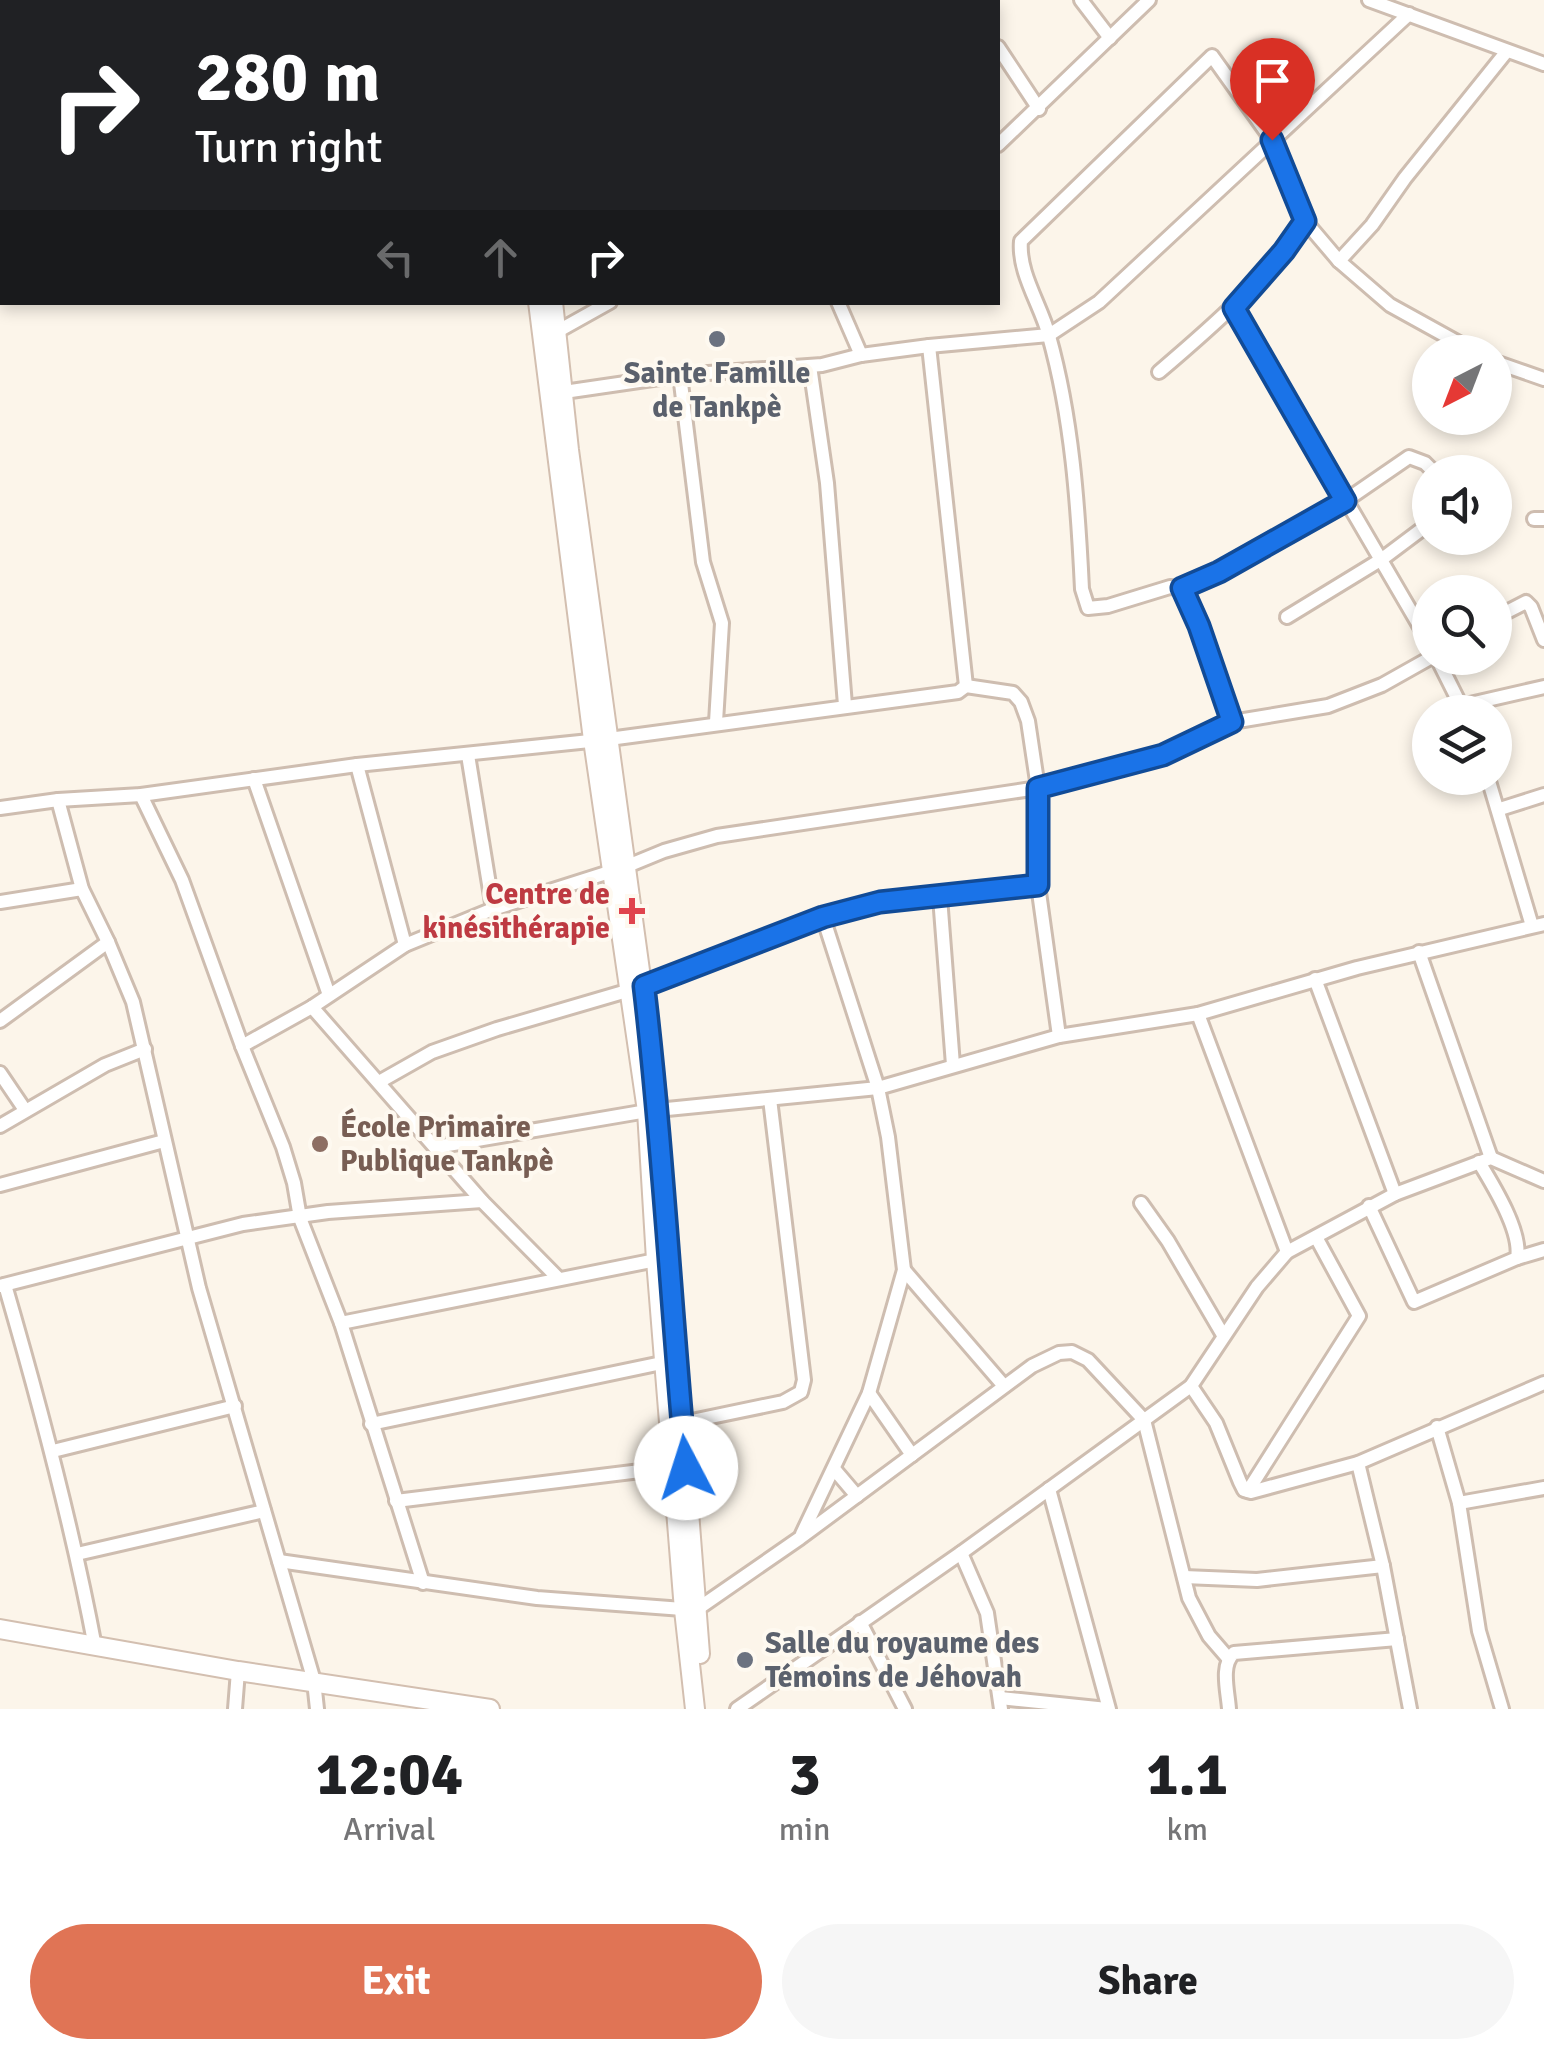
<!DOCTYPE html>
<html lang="en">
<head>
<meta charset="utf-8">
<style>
  :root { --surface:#fff; --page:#f6f6f6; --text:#202124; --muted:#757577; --accent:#e07455 }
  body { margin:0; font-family:Signika,sans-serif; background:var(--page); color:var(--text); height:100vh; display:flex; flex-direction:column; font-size:38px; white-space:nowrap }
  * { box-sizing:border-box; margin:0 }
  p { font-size:32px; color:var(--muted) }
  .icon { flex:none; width:55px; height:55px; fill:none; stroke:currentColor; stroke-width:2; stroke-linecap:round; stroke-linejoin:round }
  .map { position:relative; height:1709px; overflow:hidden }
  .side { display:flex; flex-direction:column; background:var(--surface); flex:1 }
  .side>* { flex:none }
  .guide { position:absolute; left:0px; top:0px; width:1000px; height:305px; box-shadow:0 5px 15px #0003; background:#202124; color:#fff; overflow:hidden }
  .needle { width:65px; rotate:222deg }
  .controls { position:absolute; left:1412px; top:335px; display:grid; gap:20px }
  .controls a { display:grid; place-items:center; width:100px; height:100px; border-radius:50%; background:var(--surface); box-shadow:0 5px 15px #0003; font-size:50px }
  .pin { position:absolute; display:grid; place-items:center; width:85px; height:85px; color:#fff; margin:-102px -42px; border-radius:50% 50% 50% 0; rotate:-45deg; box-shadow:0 0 10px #0007 }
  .pin .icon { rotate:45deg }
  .me { position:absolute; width:110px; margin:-55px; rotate:355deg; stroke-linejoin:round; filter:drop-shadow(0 0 8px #0008) }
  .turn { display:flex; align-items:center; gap:35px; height:210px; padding:0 30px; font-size:45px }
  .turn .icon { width:130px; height:130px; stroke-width:2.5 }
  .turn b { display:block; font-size:70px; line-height:85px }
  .lanes { display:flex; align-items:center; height:95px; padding:0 30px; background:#0003; justify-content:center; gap:50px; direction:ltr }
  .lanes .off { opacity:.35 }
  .eta { display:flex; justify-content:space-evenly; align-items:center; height:170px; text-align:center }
  .eta b { font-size:60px; font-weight:700; line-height:70px }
  .primary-button { display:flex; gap:20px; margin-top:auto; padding:20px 30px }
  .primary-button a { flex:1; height:115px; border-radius:60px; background:var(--accent); color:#fff; font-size:40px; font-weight:700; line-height:115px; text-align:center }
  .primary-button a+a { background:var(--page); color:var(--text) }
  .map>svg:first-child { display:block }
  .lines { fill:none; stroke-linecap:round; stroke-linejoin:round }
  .minor-casing { stroke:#cebdb0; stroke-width:18 }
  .secondary-casing { stroke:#d3bfb0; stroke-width:22 }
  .minor { stroke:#fff; stroke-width:12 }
  .secondary { stroke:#fff; stroke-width:18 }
  .route-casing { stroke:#114b97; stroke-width:25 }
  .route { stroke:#1a73e8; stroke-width:18 }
  .worship-dot { fill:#6b7280; stroke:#fef9f0; stroke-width:4 }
  .health-dot { fill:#e0444e; stroke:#fef9f0; stroke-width:4 }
  .education-dot { fill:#8d6e63; stroke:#fef9f0; stroke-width:4 }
  .labels { text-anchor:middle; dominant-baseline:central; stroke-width:8; stroke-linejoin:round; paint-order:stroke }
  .worship-label { font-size:30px; font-weight:bold; fill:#5b616d; stroke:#fef9f0 }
  .health-label { font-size:30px; font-weight:bold; fill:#be3a42; stroke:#fef9f0; text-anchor:end }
  .education-label { font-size:30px; font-weight:bold; fill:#785e54; stroke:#fef9f0; text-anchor:start }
</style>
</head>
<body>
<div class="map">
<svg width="1544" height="1709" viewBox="0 0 1544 1709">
  <rect width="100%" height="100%" fill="#fcf5ea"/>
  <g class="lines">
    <defs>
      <g id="minor">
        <path d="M67,0l1,2"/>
        <path d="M308,0v2"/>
        <path d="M775,0l2,2"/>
        <path d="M966,0l2,2"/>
        <path d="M1081,0l29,38"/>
        <path d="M1369,0l175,64"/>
        <path d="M692,2l4,-2"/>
        <path d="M872,2l4,-2"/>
        <path d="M998,47l41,62"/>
        <path d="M998,145l151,-145"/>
        <path d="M1339,261l33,-36 33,-47 102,-127"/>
        <path d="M838,302l23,53"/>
        <path d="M1234,308l196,336"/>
        <path d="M551,335l59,-33"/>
        <path d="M929,346l37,340"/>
        <path d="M1495,362l49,17"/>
        <path d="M810,366l17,117 18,222"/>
        <path d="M1159,372c54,-46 106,-91 146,-151"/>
        <path d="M680,375l23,187 19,61 -6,99"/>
        <path d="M556,389l8,3 116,-17 142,-10 39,-10 68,-9 120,-11 50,-33 310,-288"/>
        <path d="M1434,472l-9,-9 -16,-6 -64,44 -126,72 -37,15 -12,-1 -62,19 -20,2 -6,-19c-4,-84 -10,-171 -33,-253 -8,-31 -31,-63 -28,-95l191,-185 60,84 33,81 34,40 51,44 85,47"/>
        <path d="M1534,519h10"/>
        <path d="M1182,588l50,134"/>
        <path d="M1287,617l95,-58 48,-36"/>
        <path d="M1495,618l31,-16 5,5 13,33"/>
        <path d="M1437,658l26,52"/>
        <path d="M1461,706l83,-19"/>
        <path d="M468,755l25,154"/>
        <path d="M357,765l48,180"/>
        <path d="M1488,778l44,148"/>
        <path d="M254,779l75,216"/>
        <path d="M141,795l41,85 60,166 41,101 11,36 6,35 41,105 82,260"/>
        <path d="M0,808l58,-8 83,-5 216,-30 252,-26 349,-47 8,-6 47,7 8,9 7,19 10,67v97l21,151"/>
        <path d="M1500,809l44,-14"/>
        <path d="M940,897l13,168"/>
        <path d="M0,902l82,-13"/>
        <path d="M108,942l25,60 66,286 115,393 3,28"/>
        <path d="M1419,952l72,206"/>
        <path d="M1315,979l80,215"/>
        <path d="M312,1007l170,194 75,76"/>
        <path d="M1198,1014l89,238"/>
        <path d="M0,1021l108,-79 -26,-53 -24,-89"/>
        <path d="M242,1046l70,-39 93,-62 88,-36 132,-42 39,-16 53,-15 321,-48 125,-33 69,-33 96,-16 54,-21 48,-27"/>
        <path d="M0,1073l25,37"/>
        <path d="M379,1082l53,-30 65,-23 147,-43 179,-69 57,-15 158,-17"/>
        <path d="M0,1126l105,-61 40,-16"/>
        <path d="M436,1147l211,-36 231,-23 181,-52 139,-22 159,-46 187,-44"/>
        <path d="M0,1185l164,-44"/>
        <path d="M1141,1203l27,38 55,94"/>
        <path d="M1369,1206l45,96 103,-44c5,-26 -24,-73 -38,-96"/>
        <path d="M1517,1258l27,-8"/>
        <path d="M904,1270l100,116"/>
        <path d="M5,1285c35,120 67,239 90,362"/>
        <path d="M0,1286l243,-62 85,-12 154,-11"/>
        <path d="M341,1323l315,-63"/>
        <path d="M1191,1386l25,37 24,59 4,8 7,2 107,-29 186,-80"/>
        <path d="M869,1393l43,62"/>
        <path d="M682,1423l101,-21 18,-10 3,-12 -34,-281"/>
        <path d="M371,1424l305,-64"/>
        <path d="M1437,1427l22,76 20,128 23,78"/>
        <path d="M53,1451l182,-45"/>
        <path d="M1358,1463l25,103 27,143"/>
        <path d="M834,1469l23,27"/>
        <path d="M1049,1489l60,220"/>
        <path d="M1248,1491l111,-175 -43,-79"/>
        <path d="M396,1501l277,-34"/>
        <path d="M1459,1503l85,-15"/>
        <path d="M802,1534l67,-141 35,-123 -16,-133 -10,-49 -55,-171"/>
        <path d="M961,1553l26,60 14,96"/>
        <path d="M77,1554l187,-43"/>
        <path d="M279,1561l258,37 159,12 104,-72 232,-172 27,-13 13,-1 16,8 56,60 45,178 20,38 19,22"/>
        <path d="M1184,1577l73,3 126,-14"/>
        <path d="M860,1622l45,87"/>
        <path d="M1000,1698l107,11"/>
        <path d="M235,1709l3,-38"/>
        <path d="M737,1709l224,-156 230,-167 66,-99 30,-35 108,-58 96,-36 53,23"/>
        <path d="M1229,1709c-1,-17 -9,-44 5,-56l163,-14"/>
      </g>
      <g id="secondary">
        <path d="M504,0v2"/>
        <path d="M516,0v2"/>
        <path d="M538,302l55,438 54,371 9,149 28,350 11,99"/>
        <path d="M553,302l16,148 90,660"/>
        <path d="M685,1460l15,194"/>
        <path d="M0,1629l238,42 252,38"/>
      </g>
    </defs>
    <use href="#minor" class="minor-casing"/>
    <use href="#secondary" class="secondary-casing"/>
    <use href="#minor" class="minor"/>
    <use href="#secondary" class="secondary"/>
  </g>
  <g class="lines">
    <defs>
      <path id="route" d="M686,1468c-15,-161 -23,-322 -42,-482l179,-69 57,-15 158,-17v-97l125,-33 69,-33 -33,-96 -17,-38 37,-16 126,-71 -111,-193 50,-57 21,-30 -33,-81"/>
    </defs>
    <use href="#route" class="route-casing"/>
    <use href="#route" class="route"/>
  </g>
  <g class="worship-dot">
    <circle cx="717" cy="339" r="10"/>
    <circle cx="745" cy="1660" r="10"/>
  </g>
  <path class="health-dot" d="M627 896h10v10h10v10h-10v10h-10v-10h-10v-10h10z"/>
  <circle class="education-dot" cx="320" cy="1144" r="10"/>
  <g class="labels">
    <g class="worship-label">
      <text x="717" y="373">Sainte Famille<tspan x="717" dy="34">de Tankpè</tspan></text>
      <text x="765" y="1643" text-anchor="start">Salle du royaume des<tspan x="765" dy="34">Témoins de Jéhovah</tspan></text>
    </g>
    <g class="health-label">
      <text x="610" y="894">Centre de<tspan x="610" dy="34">kinésithérapie</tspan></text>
    </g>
    <g class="education-label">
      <text x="340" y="1127">École Primaire<tspan x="340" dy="34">Publique Tankpè</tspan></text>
    </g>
  </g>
</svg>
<div class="controls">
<a><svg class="needle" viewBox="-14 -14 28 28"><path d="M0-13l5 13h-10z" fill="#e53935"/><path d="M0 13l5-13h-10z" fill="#757577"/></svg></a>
<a><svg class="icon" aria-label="sound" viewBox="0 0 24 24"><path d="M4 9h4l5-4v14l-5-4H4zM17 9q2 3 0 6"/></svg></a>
<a><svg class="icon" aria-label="search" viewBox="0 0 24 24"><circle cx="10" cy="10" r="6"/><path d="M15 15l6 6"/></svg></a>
<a><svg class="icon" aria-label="layers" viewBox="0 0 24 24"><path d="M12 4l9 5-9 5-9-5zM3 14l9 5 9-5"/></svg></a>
</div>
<div class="pin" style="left:1272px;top:140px;background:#d93025"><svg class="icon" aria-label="arrive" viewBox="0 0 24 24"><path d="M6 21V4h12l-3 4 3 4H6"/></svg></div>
<svg class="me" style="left:686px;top:1468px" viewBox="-20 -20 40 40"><circle r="19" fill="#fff"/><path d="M0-13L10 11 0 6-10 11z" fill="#1a73e8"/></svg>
<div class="guide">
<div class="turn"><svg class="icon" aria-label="right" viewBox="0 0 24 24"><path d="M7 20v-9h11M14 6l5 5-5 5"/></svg><div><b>280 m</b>Turn right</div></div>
<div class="lanes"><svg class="icon off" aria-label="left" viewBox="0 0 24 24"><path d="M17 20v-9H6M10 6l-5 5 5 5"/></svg><svg class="icon off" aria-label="ahead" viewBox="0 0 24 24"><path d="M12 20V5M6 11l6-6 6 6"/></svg><svg class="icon" aria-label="right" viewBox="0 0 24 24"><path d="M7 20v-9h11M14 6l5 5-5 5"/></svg></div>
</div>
</div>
<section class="side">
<div class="eta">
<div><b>12:04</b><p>Arrival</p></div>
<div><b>3</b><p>min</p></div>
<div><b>1.1</b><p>km</p></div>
</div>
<div class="primary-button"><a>Exit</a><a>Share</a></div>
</section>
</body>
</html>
